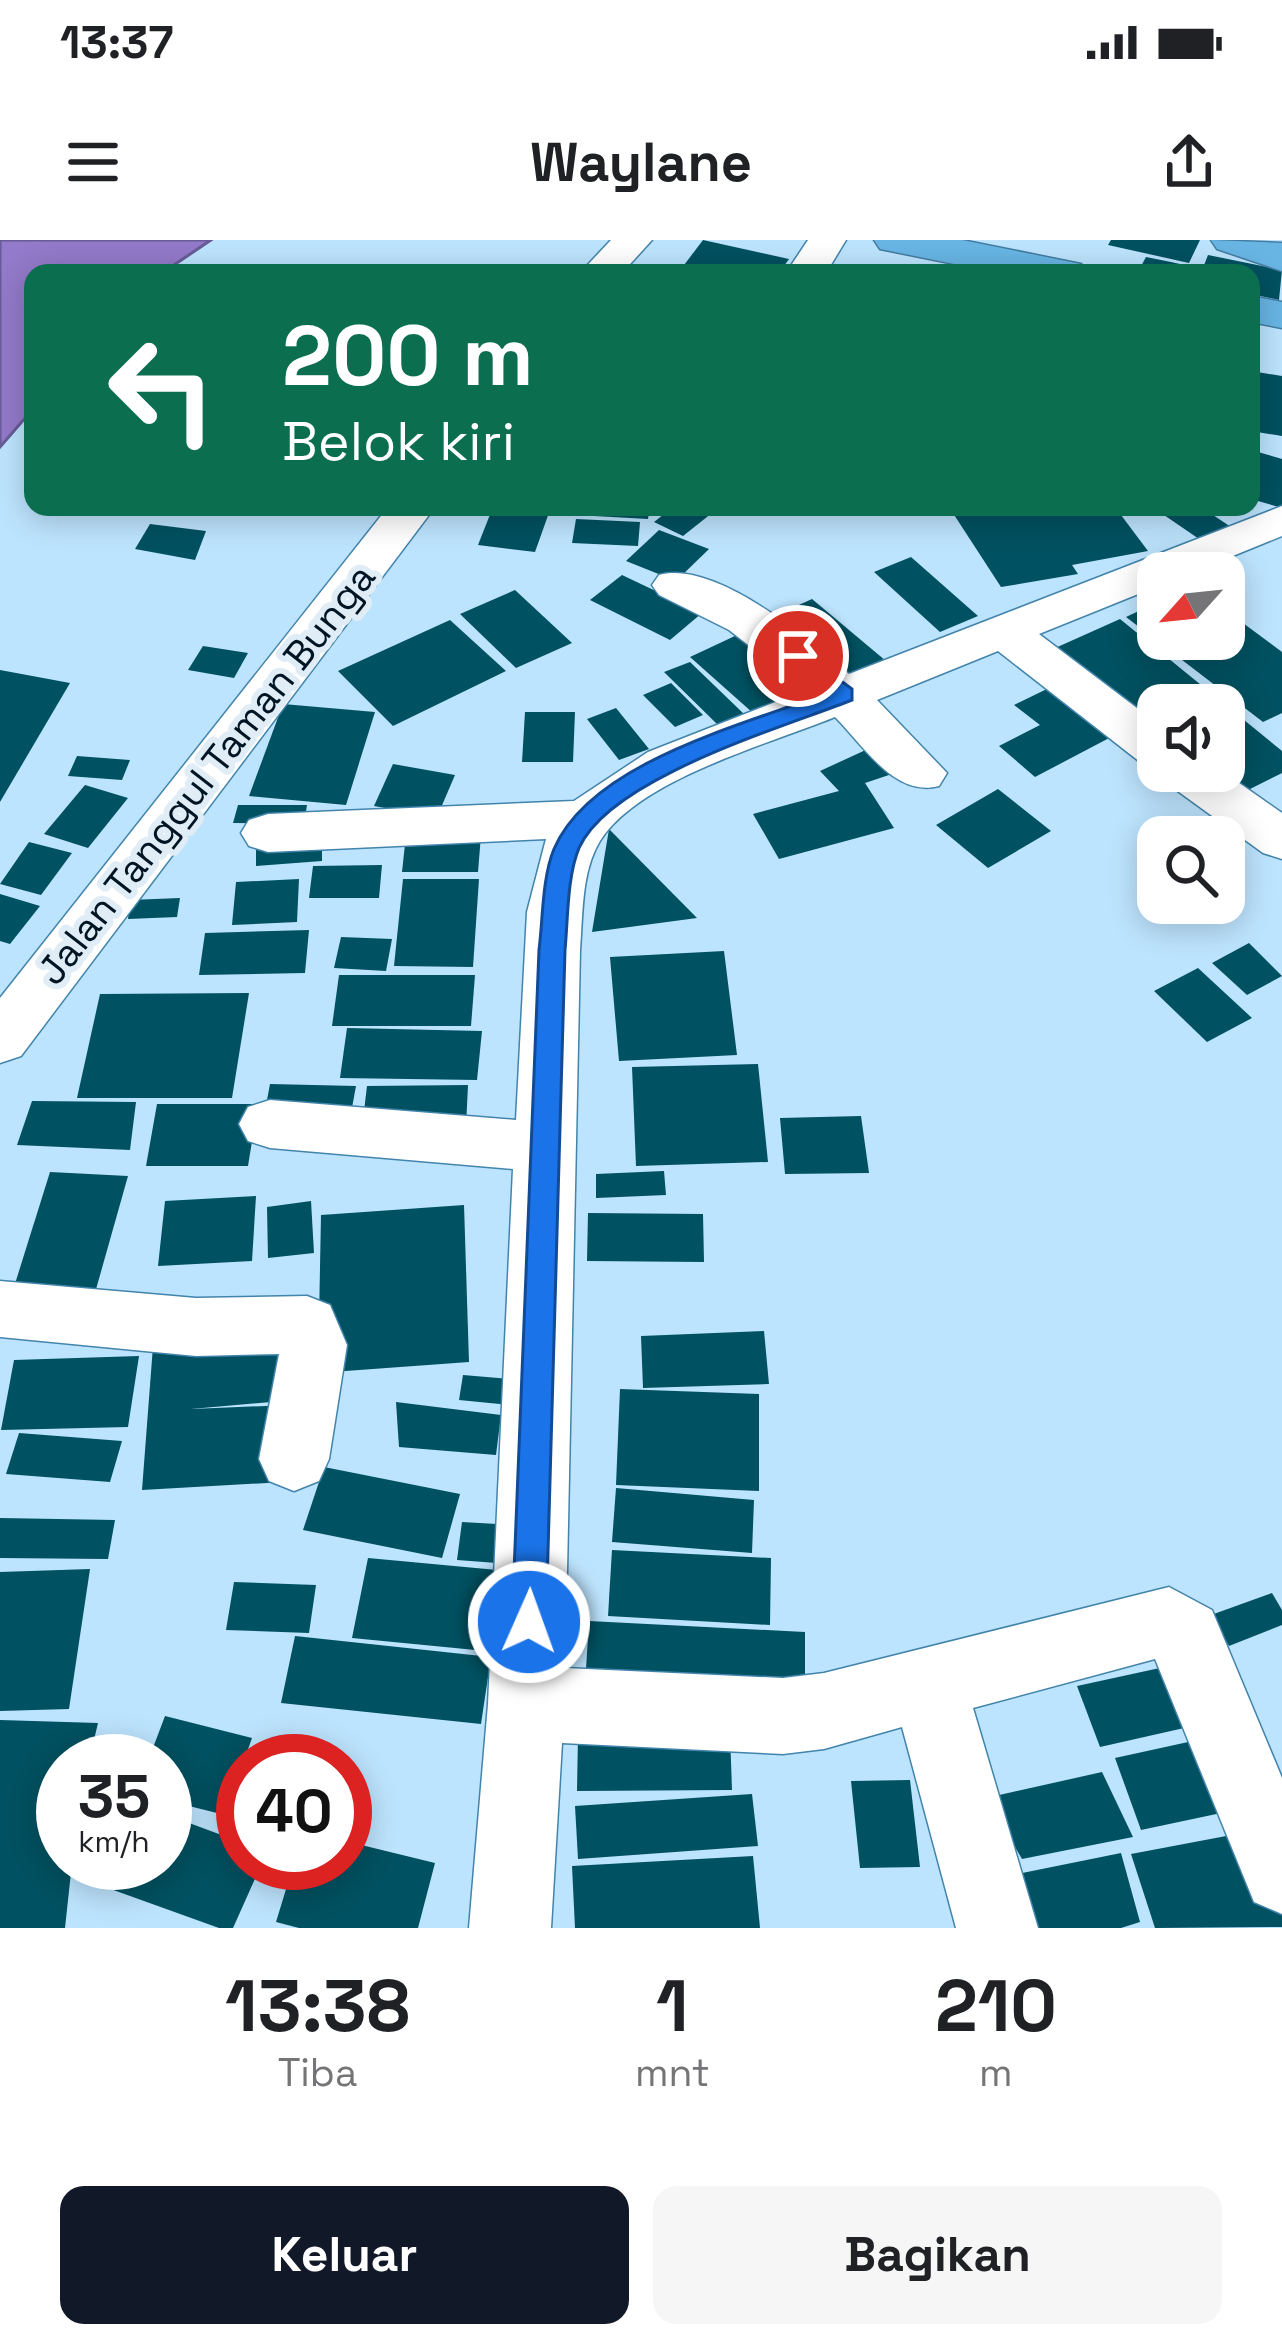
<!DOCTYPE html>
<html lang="id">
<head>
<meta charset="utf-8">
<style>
  :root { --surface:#fff; --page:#f6f6f6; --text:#202124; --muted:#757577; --accent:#111827 }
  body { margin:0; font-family:"Space Grotesk",sans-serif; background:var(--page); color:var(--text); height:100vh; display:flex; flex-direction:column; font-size:45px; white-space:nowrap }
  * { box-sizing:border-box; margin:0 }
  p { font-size:39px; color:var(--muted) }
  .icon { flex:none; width:66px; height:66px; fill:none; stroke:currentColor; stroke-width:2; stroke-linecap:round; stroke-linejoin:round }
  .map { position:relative; height:1688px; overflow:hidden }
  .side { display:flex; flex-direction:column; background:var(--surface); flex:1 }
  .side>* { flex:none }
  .hud { position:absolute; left:24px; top:24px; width:1236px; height:252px; border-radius:24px; box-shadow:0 6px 30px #0003; background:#0b6e4f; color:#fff; overflow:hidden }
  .needle { width:78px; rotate:243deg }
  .tools { position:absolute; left:1137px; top:312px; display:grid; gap:24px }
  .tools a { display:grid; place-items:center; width:108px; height:108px; border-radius:24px; background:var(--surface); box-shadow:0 6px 30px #0003; font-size:60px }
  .speed { position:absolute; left:36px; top:1494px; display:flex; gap:24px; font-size:60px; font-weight:700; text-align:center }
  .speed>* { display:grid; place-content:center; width:156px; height:156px; border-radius:50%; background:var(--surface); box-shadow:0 6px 30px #0003; line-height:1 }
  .speed small { font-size:30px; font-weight:400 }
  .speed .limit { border:18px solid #d22; background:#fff; color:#111 }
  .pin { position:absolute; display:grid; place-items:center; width:102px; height:102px; color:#fff; margin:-51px; border:6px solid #fff; border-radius:50%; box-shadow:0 3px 12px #0007 }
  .me { position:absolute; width:132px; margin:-66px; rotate:2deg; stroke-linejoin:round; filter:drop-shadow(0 0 9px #0008) }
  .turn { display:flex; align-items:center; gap:42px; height:252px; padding:0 60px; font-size:54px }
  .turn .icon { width:156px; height:156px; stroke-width:2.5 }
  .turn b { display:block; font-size:84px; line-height:102px }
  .eta { display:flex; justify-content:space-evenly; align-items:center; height:204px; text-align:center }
  .eta b { font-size:72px; font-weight:700; line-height:84px }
  .button { display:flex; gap:24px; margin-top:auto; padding:24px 60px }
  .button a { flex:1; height:138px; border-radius:24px; background:var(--accent); color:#fff; font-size:48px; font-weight:700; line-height:138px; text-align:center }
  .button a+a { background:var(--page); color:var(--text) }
  .status { display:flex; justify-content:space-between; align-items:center; height:84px; padding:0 60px; background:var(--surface); direction:ltr }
  .status svg { height:33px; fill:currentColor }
  header { display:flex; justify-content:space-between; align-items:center; height:156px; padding:0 60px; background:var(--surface); font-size:54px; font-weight:700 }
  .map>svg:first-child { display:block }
  .water { fill:#937aca; stroke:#675c98; stroke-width:3 }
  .building { fill:#005161 }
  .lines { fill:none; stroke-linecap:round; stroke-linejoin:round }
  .minor-casing { stroke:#4284ab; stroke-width:3 }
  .highway-casing { stroke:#447da1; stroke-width:3 }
  .minor { fill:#fff; fill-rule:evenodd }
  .highway { fill:#68b5e4; fill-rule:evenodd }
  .route { fill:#1a73e8; stroke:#114b97; stroke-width:3 }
  .labels { text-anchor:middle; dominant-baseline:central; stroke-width:12; stroke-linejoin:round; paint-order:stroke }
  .street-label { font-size:39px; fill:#001524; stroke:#e0edf6 }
</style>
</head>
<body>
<div class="status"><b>13:37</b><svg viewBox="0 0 49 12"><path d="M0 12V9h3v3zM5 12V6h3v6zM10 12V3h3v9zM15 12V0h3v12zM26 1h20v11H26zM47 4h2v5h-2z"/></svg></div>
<header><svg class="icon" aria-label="menu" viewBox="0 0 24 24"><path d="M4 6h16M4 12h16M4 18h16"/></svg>Waylane<svg class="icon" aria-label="share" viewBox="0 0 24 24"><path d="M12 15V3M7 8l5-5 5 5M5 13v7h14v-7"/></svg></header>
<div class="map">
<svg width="1282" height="1688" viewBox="0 0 1282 1688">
  <rect width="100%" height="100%" fill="#bde4fe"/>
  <path class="water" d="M0,0h211l-49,33h-129v136l-33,38z"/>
  <g class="building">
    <path d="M703,0l86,19 -10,14h-101z"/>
    <path d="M1111,0h89l-11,23 -81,-18z"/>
    <path d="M1208,15l74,15 -3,30 -28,-6v-21h-50z"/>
    <path d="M1146,17l25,5 22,5 -2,6 -52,-3z"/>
    <path d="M1251,131l31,5v60l-31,-5z"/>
    <path d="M1251,210l31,9v49l-31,-9z"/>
    <path d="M493,267h58l-16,45 -57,-7z"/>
    <path d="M577,267h73l-2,12 -72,-4z"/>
    <path d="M673,267h39l5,2 -34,27 -29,-14z"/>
    <path d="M949,267h166l33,44 -76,14 6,9 -77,13z"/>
    <path d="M1180,267h21l30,20 -29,14 -38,-26z"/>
    <path d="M576,279l64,3 -2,24 -66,-3z"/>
    <path d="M150,284l56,7 -11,29 -60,-11z"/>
    <path d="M659,290l50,19 -33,32 -50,-20z"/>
    <path d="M911,317l67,59 -38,16 -66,-60z"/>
    <path d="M622,335l80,38 -32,27 -80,-40z"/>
    <path d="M515,350l57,53 -56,25 -56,-54z"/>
    <path d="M812,359l74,62 -49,23 -73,-63z"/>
    <path d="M1158,362v37h66v-30l58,43v61l-19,9 -137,-105z"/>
    <path d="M1120,379l162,132v22l-52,26 -34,-28h28v-66h-66v33l-105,-89z"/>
    <path d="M450,380l56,51 -113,55 -55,-55z"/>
    <path d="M752,388l73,62 -63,31 -72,-64z"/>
    <path d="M203,406l45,7 -14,25 -46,-8z"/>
    <path d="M690,422l55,53 -26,11 -55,-54z"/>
    <path d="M0,430l70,13 -70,119z"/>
    <path d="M671,443l32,32 -28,12 -32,-32z"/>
    <path d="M1051,447l62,49 -78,41 -36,-31 41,-21 -26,-20z"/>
    <path d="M283,464l92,8 -29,93 -97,-9z"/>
    <path d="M616,468l33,41 -30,11 -32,-41z"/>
    <path d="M525,472h50l-2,50h-51z"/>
    <path d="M870,508l22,26 -27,9 29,45 -115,31 -26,-45 86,-23 -19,-20z"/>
    <path d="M77,516l53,4 -8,20 -54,-4z"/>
    <path d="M393,524l62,11 -18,42 -63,-11z"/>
    <path d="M85,545l43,13 -40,50 -44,-14z"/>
    <path d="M998,549l53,42 -63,37 -52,-43z"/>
    <path d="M238,565h69l-3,19 -71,-1z"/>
    <path d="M609,589l88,89 -105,14z"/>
    <path d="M406,595h75l-3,37h-76z"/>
    <path d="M322,599v22l-66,5v-22z"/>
    <path d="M29,602l43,11 -31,42 -41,-11z"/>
    <path d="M382,625l-3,33h-70l4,-32z"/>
    <path d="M299,639l-2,43 -65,3 4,-43z"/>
    <path d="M403,639h76l-6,88 -79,-1z"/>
    <path d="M0,654l40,12 -30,38 -10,-3z"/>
    <path d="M180,658l-3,19 -49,2 2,-19z"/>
    <path d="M309,690l-4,43 -106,2 6,-42z"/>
    <path d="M341,697l51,2 -6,32 -52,-3z"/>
    <path d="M1249,703l33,33 -35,19 -35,-32z"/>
    <path d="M724,711l13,104 -118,6 -9,-104z"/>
    <path d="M1198,728l54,50 -45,24 -53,-51z"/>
    <path d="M339,735h136l-4,51h-139z"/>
    <path d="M249,753l-17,105h-155l23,-104z"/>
    <path d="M347,788l135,3 -5,49 -137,-2z"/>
    <path d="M758,824l10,98 -132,4 -4,-99z"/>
    <path d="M270,844l86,2 -7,38 -86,-3z"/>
    <path d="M468,845l-2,42 -104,1 5,-42z"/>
    <path d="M32,861l104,1 -6,48 -113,-5z"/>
    <path d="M157,864h101l-10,62h-102z"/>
    <path d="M861,876l8,57 -84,1 -5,-56z"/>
    <path d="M664,931l2,24 -70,3v-24z"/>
    <path d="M50,932l78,4 -37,131 -82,-4z"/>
    <path d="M256,956l-4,65 -94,5 7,-65z"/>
    <path d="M311,961l3,52 -46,5 -1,-51z"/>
    <path d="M464,965l5,157 -151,11 3,-158z"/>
    <path d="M588,973l115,1 1,48 -117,-1z"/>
    <path d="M764,1091l5,53 -126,4 -2,-52z"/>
    <path d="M295,1093l-1,67 -103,9 99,-4 -5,77 -143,8 11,-144z"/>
    <path d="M139,1116l-11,71 -127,3 13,-70z"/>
    <path d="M463,1135l60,5 -4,26 -60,-6z"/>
    <path d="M620,1149l139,5v97l-143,-6z"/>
    <path d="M396,1162l105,13 -5,40 -97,-8z"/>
    <path d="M19,1193l103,8 -12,41 -104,-8z"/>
    <path d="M324,1227l136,27 -18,64 -139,-28z"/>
    <path d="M616,1248l138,12 -2,53 -140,-11z"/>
    <path d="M0,1278l115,2 -7,39 -108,-1z"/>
    <path d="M462,1282l52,3 -4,39 -53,-4z"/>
    <path d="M612,1310l159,8 -1,67 -162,-9z"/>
    <path d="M368,1318l140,13 -12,81 -144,-14z"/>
    <path d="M90,1329l-21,140 -69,2v-139z"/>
    <path d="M234,1342l82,3 -7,48 -83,-3z"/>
    <path d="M1272,1353l10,17v15l-53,21 -18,-31z"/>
    <path d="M589,1381l216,11v81l-221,-12z"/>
    <path d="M295,1396l196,21 -10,67 -200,-21z"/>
    <path d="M1169,1426l24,60 -93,21 -23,-61z"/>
    <path d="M165,1476l87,22 -27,77 -60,-15v-39h-17z"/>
    <path d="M0,1480l98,3 -9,38h-26v102h9l-7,65h-65z"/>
    <path d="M730,1494l2,56 -155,1 1,-56z"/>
    <path d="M1211,1497l29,72 -99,21 -26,-72z"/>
    <path d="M1102,1532l31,65 -111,22 -36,-61z"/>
    <path d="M910,1540l10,87 -60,1 -9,-87z"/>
    <path d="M752,1554l6,52 -180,13 -3,-53z"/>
    <path d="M165,1574l78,29v20h19l-29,65h-14l-139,-50 7,-15h78z"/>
    <path d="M1258,1590l24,66v31l-127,1 -24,-74z"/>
    <path d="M345,1601l90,22 -17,65h-119l-23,-6 18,-59h51z"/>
    <path d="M1121,1613l19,69 -19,6h-99l-19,-51z"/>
    <path d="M753,1616l7,72h-185l-3,-62z"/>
  </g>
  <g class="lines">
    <defs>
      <g id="minor">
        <path d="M611,0h41l-30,33h-42z"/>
        <path d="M808,0h38l-20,33h-40z"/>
        <path d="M1282,266v30l-91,37h-33v13l-119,48 119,90v43l-18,-5 -142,-111 -121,49 70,73 -8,13c-44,12 -75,-40 -104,-69 -66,27 -196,62 -235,124 -19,31 -17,74 -20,109l-15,718 218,10 41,-5 345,-86 43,23 70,168v136l-28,-12 -99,-243 -182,49 65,220h-82l-54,-201 -78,22 -41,5 -221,-11 -11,185h-82l19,-224 25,-535 -243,-21 -22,-7 -9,-17 9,-17 22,-7 246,20 11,-208 19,-73 -278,13 -19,-6 -8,-13 8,-13 19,-6 306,-13 74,-49 158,-62 -77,-60 -70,-35 -7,-10 7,-10c56,-15 149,63 190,99z"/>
        <path d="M388,267h47l-414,549 -21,7v-65z"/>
        <path d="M1160,531h62l60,42v46l-19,-6 -95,-69z"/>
        <path d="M0,1041l196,17 111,-2 23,9 17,40 -18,114 -10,22 -25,10 -25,-10 -10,-22 20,-105 -83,2 -196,-19z"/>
      </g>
      <g id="highway">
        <path d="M874,0h88l119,24 7,9h-89l-119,-24z"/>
        <path d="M1211,0l71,3v28l-65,-22z"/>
        <path d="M1251,56l31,6v26l-31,-6z"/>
      </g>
    </defs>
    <use href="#minor" class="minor-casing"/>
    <use href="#highway" class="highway-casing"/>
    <use href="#minor" class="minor"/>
    <use href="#highway" class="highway"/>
  </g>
  <path class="route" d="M798,409l54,40v11c-71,28 -242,78 -273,148 -12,29 -11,71 -14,102l-19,672 -5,12 -12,5 -12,-5 -5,-12 27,-672c4,-31 3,-72 15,-101 37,-87 190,-124 273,-156l-37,-32v-10z"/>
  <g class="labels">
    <g class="street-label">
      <text transform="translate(206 534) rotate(-52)">Jalan Tanggul Taman Bunga</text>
    </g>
  </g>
</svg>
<div class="tools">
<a><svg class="needle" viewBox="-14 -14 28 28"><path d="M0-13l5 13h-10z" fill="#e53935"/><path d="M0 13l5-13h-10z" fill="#757577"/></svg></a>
<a><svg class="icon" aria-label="sound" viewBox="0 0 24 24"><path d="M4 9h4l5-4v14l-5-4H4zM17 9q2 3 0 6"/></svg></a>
<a><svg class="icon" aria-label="search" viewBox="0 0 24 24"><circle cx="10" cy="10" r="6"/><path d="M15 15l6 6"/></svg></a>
</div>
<div class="speed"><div>35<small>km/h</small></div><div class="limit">40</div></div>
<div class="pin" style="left:798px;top:416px;background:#d93025"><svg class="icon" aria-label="arrive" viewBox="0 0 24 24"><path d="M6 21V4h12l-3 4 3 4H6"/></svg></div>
<svg class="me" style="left:529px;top:1382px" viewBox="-20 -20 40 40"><circle r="17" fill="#1a73e8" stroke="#fff" stroke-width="3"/><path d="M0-11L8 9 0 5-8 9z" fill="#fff"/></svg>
<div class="hud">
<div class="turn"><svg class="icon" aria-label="left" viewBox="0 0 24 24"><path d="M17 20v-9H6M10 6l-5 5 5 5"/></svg><div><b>200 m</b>Belok kiri</div></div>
</div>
</div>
<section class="side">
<div class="eta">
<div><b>13:38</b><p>Tiba</p></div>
<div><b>1</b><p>mnt</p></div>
<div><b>210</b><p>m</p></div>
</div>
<div class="button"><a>Keluar</a><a>Bagikan</a></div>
</section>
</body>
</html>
